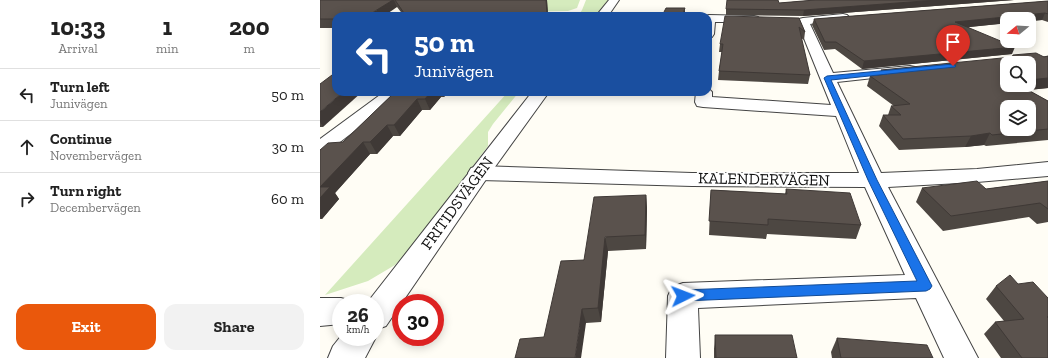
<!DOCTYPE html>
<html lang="en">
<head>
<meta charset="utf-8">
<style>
  :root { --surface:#fff; --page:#f2f2f2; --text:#222; --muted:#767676; --line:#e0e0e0; --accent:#ea580c }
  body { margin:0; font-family:"Zilla Slab",serif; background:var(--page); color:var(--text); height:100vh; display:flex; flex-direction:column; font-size:15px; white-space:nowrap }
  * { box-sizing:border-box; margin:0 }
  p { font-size:13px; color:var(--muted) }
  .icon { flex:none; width:22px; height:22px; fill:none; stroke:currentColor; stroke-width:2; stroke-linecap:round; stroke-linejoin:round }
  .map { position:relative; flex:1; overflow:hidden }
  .details { display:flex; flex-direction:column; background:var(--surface); width:320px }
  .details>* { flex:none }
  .top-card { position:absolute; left:12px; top:12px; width:380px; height:84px; border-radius:12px; box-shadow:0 2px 10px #0003; background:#1a4fa0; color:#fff; overflow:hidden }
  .needle { width:26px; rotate:252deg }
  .controls { position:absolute; left:680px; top:12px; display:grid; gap:8px }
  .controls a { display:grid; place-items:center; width:36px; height:36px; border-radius:8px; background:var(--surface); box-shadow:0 2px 10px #0003; font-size:20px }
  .speed { position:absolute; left:12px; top:294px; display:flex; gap:8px; font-size:20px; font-weight:700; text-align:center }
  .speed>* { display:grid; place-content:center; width:52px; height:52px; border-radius:50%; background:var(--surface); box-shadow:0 2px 10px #0003; line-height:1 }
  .speed small { font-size:10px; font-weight:400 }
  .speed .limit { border:6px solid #d22; background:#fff; color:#111 }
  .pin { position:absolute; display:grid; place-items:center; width:34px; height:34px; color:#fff; margin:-41px -17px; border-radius:50% 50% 50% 0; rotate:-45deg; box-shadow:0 0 4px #0007 }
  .pin .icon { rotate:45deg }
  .me { position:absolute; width:44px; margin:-22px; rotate:87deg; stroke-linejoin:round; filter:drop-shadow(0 0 3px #0008) }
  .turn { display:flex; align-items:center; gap:14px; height:84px; padding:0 16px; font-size:18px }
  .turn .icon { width:52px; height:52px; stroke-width:2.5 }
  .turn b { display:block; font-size:28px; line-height:34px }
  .eta { display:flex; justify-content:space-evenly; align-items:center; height:68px; text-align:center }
  .eta b { font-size:24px; font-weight:800; line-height:28px }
  .button { display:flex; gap:8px; margin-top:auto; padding:8px 16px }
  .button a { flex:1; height:46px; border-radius:12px; background:var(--accent); color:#fff; font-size:16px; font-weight:800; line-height:46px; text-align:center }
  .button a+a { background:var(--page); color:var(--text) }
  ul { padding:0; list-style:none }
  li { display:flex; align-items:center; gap:12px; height:52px; padding:0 16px; border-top:1px solid var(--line) }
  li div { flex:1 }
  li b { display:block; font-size:15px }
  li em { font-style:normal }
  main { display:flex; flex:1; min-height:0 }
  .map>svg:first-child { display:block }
  .green { fill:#d5ebbd }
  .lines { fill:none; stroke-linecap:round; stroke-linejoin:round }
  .minor-casing { stroke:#444; stroke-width:2 }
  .tertiary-casing { stroke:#444; stroke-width:2 }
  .minor { fill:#fff; fill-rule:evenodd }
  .tertiary { fill:#fff; fill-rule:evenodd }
  .wall { fill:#4d4742 }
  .shaded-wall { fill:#3f3936 }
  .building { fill:#5a524d; stroke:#3f3936; fill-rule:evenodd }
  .route { fill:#1a73e8; stroke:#114b97 }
  .labels { text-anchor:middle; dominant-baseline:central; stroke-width:4; stroke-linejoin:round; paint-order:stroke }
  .street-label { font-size:16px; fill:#111; stroke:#fff }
</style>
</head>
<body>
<main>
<section class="details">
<div class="eta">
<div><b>10:33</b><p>Arrival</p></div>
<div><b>1</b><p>min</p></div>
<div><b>200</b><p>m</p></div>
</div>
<ul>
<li><svg class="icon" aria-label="left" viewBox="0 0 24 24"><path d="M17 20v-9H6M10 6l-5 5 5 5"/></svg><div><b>Turn left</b><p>Junivägen</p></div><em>50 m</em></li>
<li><svg class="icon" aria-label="ahead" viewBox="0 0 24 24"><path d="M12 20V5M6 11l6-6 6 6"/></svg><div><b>Continue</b><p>Novembervägen</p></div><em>30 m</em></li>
<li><svg class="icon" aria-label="right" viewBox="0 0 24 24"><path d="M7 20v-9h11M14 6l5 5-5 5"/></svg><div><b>Turn right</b><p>Decembervägen</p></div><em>60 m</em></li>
</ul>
<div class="button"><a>Exit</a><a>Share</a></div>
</section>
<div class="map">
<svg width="728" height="358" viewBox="0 0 728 358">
  <rect width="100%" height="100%" fill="#fffdf5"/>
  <g class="green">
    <path d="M226,0h34l-3,8 -9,3 -62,1z"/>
    <path d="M266,0h22l-13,16h-17l4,-6z"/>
    <path d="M188,92h11l-26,32 -5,8v14l-75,100 -18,19 -27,16 -43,14z"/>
  </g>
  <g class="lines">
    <defs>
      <g id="minor">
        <path d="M523,14l4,1 2,2 -2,2 -37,5 23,49 77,-7 5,1 2,3 -2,3 -5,1 -73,8 44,91 96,-4 71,-7v14l-71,6 -89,5 90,171h-34l-28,-60 -218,10 2,50h-34l2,-62 4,-9 11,-4 222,-8 -40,-88 -173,-1 -213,-6 -8,-2 -3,-5 3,-5 8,-2 213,7h167l-23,-57 -133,-9 -6,-1 -2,-4 1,-10h12v-4l4,4v5l119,8 -34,-84 2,-2 4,-1z"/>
        <path d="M389,15l45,1 4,1 2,2 -2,2 -4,1h-39l-1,12 -2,3 -4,1v-22h-3z"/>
        <path d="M64,92h19l-2,3 -74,57 -7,2v-15z"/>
        <path d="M0,298h21l11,3 1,2h-12v21l-21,2z"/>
      </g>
      <g id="tertiary">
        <path d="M289,0h10l-11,16h-12z"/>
        <path d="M212,92h17l-62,86 -101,148 -11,4v-27h-8z"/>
        <path d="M55,334l1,3 -11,21h-37l5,-12 8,-10 34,1z"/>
      </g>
    </defs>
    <use href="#minor" class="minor-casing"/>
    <use href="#tertiary" class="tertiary-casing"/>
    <use href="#minor" class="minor"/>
    <use href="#tertiary" class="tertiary"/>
  </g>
  <g class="wall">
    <path d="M0,0h227l1,16h-144l-7,-9 -61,9v12h-16z"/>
    <path d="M495,0h199l-211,16 -77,-1v-6l53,-6z"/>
    <path d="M728,1v21l-6,-2 -74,7 44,27 -150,15 -27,-20 -11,1 -12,-25 2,-6z"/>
    <path d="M479,18l6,14 -1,8 -3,-2 9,37 -2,9 -90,-4 1,-9 3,-19h-3l1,-8z"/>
    <path d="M728,56v32l-20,2 20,11v39l-62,6 -2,-1 -19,2 -66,3 -20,-24 4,-11h5l3,-9h3l-27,-20 3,-10 9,-1 2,-5z"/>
    <path d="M0,84l3,43h-3z"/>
    <path d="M75,92h53l-4,5h-3l-11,13h-8l-22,26h-7l-16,18h-7l-35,39 4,6 -17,20h-2v-69l23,-8z"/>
    <path d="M728,181v41l-11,2 -8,-7 -86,14 -27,-29 6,-14 64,1z"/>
    <path d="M466,189l75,36 -5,14 -89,-5 -1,5 -57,-4 2,-45 74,4z"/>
    <path d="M326,195l1,14 -1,40 -38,2 -7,71 -15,1 -42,14 40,-77z"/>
    <path d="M698,284l30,14v60h-47l-17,-24 11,-12 9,-1 -18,-22 10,-13z"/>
    <path d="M395,335l82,23h-83v-9z"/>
    <path d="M517,338l96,20h-101l-1,-6z"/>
  </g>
  <g class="shaded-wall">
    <path d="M73,0h1l3,7 -13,9h-17z"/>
    <path d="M226,0h1l1,16h-1v-3z"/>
    <path d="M617,0h77l-211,16 1,-6z"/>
    <path d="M365,8v8h-3z"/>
    <path d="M725,13l-3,7 -13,1v-2h-22v4l-55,6 3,-7z"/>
    <path d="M695,47l-3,7 -150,15 2,-8z"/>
    <path d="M728,78v10l-39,4 4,-7h16v-5z"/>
    <path d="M23,92h19l-39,35 -3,-5v-10z"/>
    <path d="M111,92h8l2,5 -11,13 -5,-11z"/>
    <path d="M122,92h6l-4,5z"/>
    <path d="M97,99l5,11 -22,26 -6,-11z"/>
    <path d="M67,125l6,11 -16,18 -7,-12z"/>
    <path d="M670,133l-6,12 -19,2 6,-11z"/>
    <path d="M43,142l7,12 -35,39 4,6 -17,20 -2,-2v-30z"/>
    <path d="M326,195l1,14 -1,40 -1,-14z"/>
    <path d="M285,237l3,14 -7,71 -3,-14z"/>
    <path d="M262,309l4,14 -5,35h-6z"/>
  </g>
  <g class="building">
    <path d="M0,0h73l-26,16h-31v3h-16z"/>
    <path d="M75,0h151l1,13h-16l-2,3h-89l-2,-2 -3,2h-29z"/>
    <path d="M407,0h51l1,3 36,-3h122l-133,10 -78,-1z"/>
    <path d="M728,1v13l-3,-1 -90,9 60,25 -151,14 -28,-19h-11l-11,-23z"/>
    <path d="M346,8h19l-3,8h-20z"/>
    <path d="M405,16l74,2 6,14 -6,-5 11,48 -91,-4 4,-27h-3z"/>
    <path d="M716,53l8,4 4,-1v22l-19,2v-17h-22v22h12l29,16v28l-56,6 -2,-2 -19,3 -68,3 -20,-24h18l-10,-9 19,-2 -40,-28 17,-2 -6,-4 131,-13 1,-2zM687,107h22v22h-22z"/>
    <path d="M16,72v20h7l-23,20v-28z"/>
    <path d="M75,92h36l-6,7h-8l-23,26h-7l-17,17h-7l-43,45h10l-10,11v-48l8,-7 15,-1z"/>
    <path d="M657,181l9,8 62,-8v28l-8,-6 -89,13 -29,-28z"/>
    <path d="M466,189l64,4 11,32 -93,-6v6l-59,-4 2,-31 76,4z"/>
    <path d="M326,195l-1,40 -40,2 -7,71 -16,1 -7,49h-60l5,-19 24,-2 17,-76 23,-1 10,-63z"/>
    <path d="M690,275l8,9 15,-2 15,16v18l-1,1 1,1v40h-26l-27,-36 29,-3 -28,-33z"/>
    <path d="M395,335h77l5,23h-81z"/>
    <path d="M517,338l90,7 6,13h-92z"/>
  </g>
  <path class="route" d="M633,64l3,2 -1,1 -124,13 46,100 55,106 -2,3 -4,2 -243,10 -4,-2 -2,-3 2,-4 4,-2 234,-9 -49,-101 -44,-102 3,-2z"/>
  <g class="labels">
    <g class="street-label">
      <text transform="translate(444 179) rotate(1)">KALENDERVÄGEN</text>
      <text transform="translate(137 203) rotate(-54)">FRITIDSVÄGEN</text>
    </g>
  </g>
</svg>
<div class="controls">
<a><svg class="needle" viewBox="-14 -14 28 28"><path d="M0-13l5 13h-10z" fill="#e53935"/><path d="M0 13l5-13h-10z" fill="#767676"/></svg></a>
<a><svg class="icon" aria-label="search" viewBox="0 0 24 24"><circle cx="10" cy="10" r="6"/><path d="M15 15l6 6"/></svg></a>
<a><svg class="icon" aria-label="layers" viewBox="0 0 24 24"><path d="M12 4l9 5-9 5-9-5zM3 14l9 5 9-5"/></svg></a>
</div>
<div class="speed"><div>26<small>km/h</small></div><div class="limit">30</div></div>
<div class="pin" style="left:633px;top:66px;background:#d93025"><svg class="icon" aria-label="arrive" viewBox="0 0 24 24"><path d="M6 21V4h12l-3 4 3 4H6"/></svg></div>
<svg class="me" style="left:363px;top:296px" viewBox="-20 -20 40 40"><path d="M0-17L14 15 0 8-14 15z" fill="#1a73e8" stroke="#fff" stroke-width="4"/></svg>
<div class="top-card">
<div class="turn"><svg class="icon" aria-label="left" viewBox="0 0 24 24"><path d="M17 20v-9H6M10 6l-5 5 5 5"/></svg><div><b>50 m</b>Junivägen</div></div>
</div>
</div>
</main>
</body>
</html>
